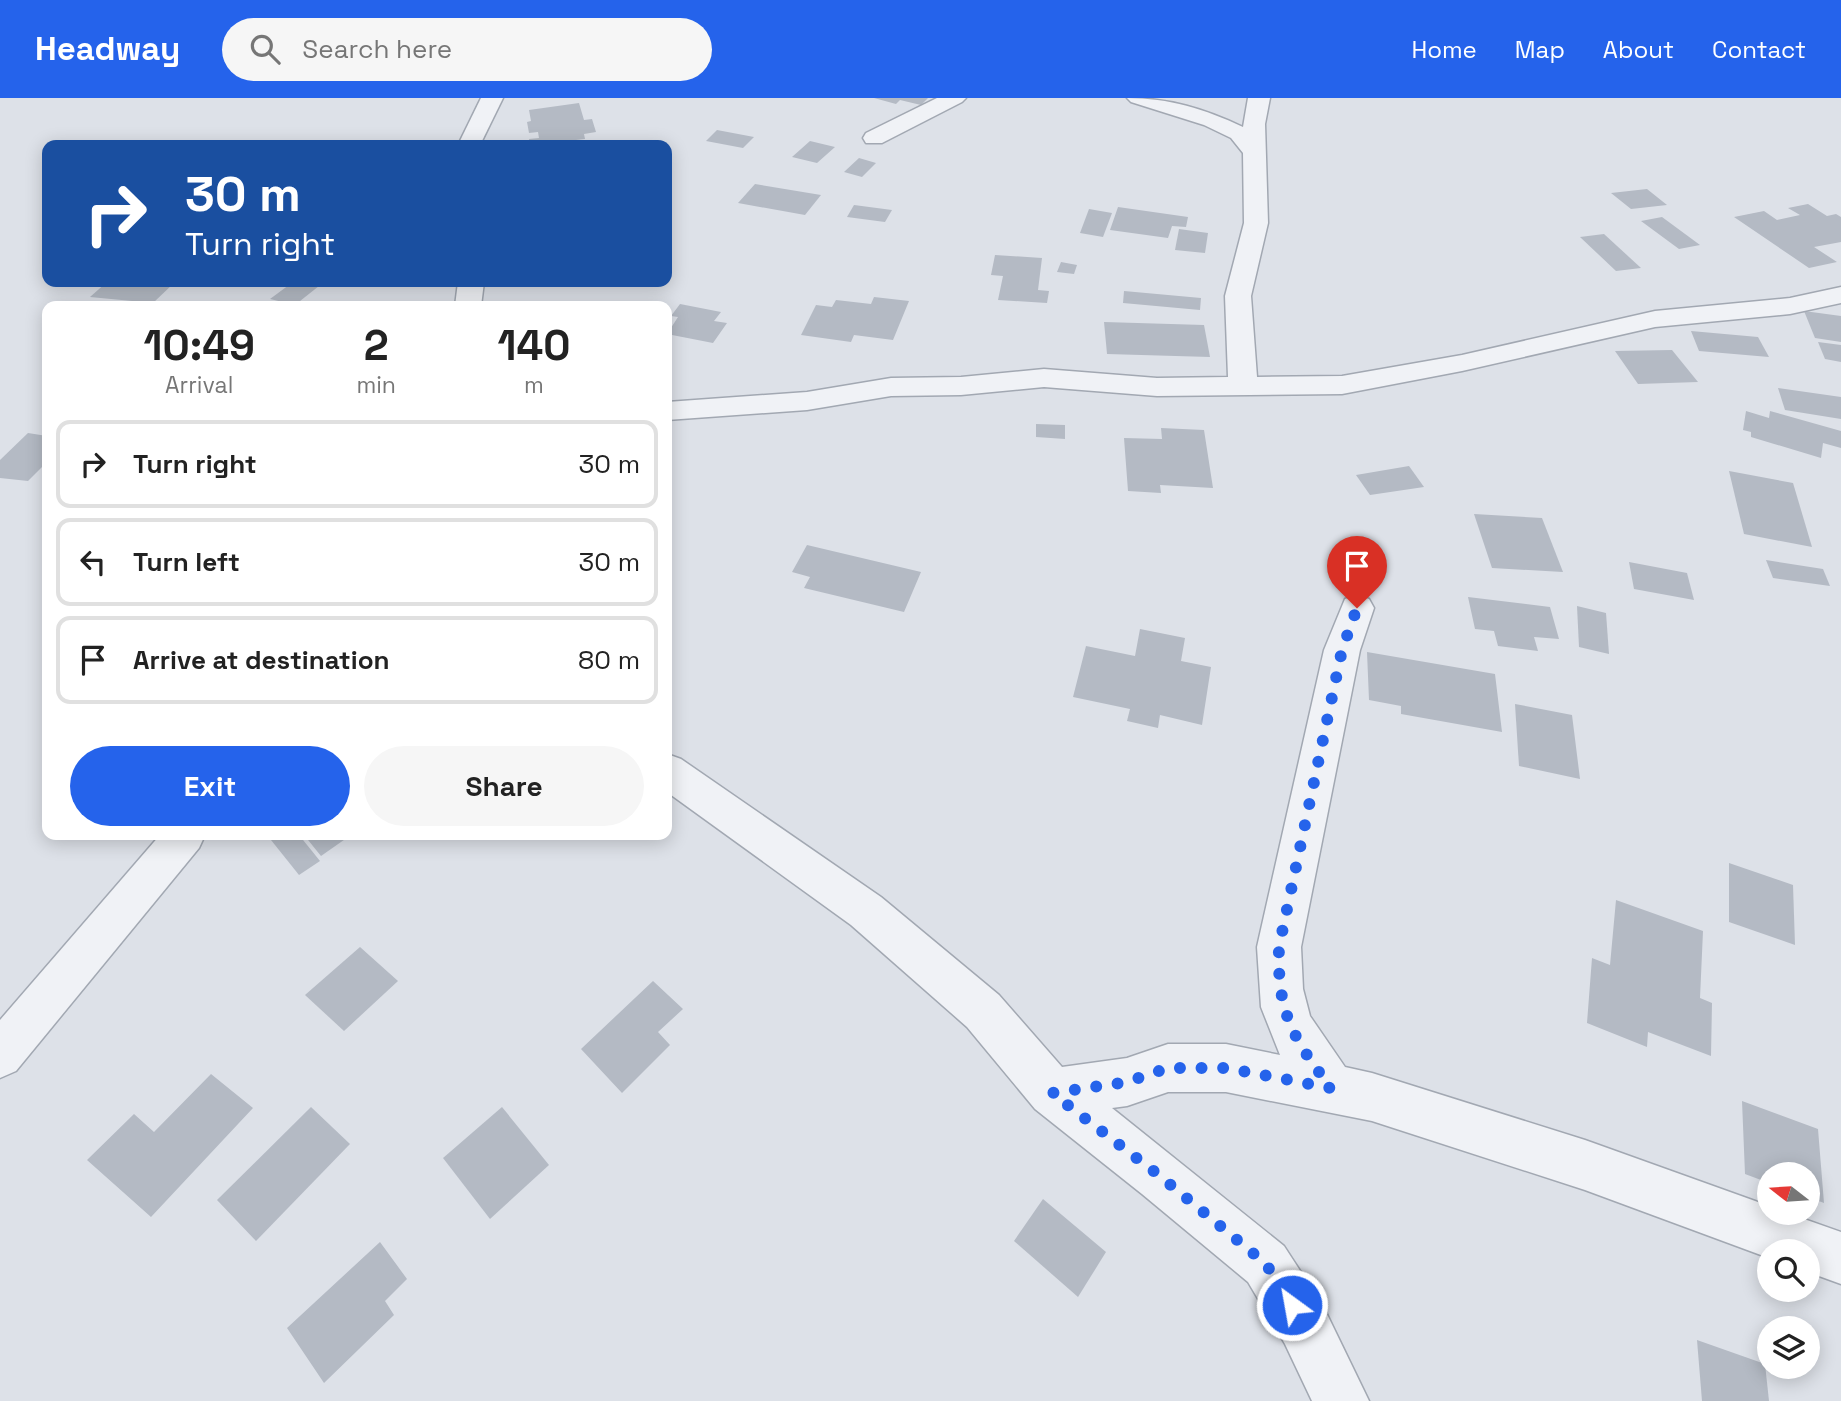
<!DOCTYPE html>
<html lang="en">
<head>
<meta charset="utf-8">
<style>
  :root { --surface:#fff; --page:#f6f6f6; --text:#222; --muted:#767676; --line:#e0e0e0; --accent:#2563eb }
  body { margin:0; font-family:"Space Grotesk",sans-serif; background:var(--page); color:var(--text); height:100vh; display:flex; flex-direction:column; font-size:26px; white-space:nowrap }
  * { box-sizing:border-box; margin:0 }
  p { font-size:23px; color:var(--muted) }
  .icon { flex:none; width:38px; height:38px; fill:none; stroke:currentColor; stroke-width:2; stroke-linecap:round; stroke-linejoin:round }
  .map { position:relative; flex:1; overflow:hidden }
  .drawer { position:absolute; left:42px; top:203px; width:630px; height:539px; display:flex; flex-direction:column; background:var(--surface); border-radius:14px; box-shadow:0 4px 18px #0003 }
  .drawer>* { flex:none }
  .guide { position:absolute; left:42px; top:42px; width:630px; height:147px; border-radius:14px; box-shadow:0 4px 18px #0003; background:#1a4fa0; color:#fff; overflow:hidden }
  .needle { width:46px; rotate:287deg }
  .buttons { position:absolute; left:1757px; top:1064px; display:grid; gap:14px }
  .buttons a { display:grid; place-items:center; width:63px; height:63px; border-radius:50%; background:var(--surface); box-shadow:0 4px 18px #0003; font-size:35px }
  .pin { position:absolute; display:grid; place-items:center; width:60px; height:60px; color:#fff; margin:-72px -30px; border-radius:50% 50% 50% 0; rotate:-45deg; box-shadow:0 0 7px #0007 }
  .pin .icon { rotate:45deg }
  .me { position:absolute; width:77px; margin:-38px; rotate:328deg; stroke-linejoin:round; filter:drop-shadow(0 0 5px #0008) }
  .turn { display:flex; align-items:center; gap:24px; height:147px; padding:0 28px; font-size:32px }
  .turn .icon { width:91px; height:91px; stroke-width:2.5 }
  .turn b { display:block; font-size:49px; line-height:60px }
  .eta { display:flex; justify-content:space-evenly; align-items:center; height:119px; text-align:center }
  .eta b { font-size:42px; font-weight:800; line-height:49px }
  .primary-button { display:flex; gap:14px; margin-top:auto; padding:14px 28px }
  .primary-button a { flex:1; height:80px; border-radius:42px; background:var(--accent); color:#fff; font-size:28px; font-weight:800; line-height:80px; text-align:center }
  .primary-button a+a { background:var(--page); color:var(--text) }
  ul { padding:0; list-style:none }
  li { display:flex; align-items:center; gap:21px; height:88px; margin:0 14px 10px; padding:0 14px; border:4px solid var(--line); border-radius:14px }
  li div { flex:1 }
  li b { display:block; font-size:26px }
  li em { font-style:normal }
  header { display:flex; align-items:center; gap:42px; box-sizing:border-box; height:98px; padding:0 35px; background:var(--accent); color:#fff }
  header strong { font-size:33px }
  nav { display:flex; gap:38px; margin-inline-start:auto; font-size:24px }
  .search { width:490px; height:63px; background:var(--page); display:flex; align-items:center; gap:18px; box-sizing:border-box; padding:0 24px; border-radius:38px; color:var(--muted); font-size:26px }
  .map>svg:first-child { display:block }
  .building { fill:#b4bac4 }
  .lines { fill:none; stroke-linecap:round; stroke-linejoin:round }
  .minor-casing { stroke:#a2a8b2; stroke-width:3 }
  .minor { fill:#f0f2f6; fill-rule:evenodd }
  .route { stroke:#2563eb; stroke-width:12; stroke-dasharray:0 21.6 }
</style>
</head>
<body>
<header>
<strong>Headway</strong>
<div class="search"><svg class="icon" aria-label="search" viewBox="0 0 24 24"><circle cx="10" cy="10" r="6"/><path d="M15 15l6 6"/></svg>Search here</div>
<nav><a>Home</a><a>Map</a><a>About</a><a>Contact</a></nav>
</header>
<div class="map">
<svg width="1841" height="1303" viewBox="0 0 1841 1303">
  <rect width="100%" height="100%" fill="#dde1e8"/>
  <g class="building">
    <path d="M874,0h54l-7,7 -21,-5 -4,4z"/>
    <path d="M579,5l5,17 8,-1 4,13 -12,2 1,5 -55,6 -1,-6 10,-1 -1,-6 -9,1 -2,-11 4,-1 -2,-11z"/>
    <path d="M717,32l37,7 -11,11 -37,-7z"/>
    <path d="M810,43l25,6 -18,16 -25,-6z"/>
    <path d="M859,60l17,5 -14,14 -18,-5z"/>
    <path d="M755,86l66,11 -16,20 -67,-12z"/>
    <path d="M1647,91l20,16 -36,4 -20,-16z"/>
    <path d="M1808,106l19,12 9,-2 5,3v25l-27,5 23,15 -28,6 -75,-51 30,-6 13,9 23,-5 -12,-7z"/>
    <path d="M854,107l38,5 -7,12 -38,-5z"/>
    <path d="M1118,109l70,10 -2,10 -14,-1 -4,12 -58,-8z"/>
    <path d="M1089,111l23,4 -9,24 -23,-4z"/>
    <path d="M1662,119l38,28 -21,4 -38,-28z"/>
    <path d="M1179,131l29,4 -3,20 -30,-3z"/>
    <path d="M1604,136l37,34 -25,3 -36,-34z"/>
    <path d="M995,157l47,3 -4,32 11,1 -2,12 -49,-3 5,-24 -12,-1z"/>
    <path d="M1061,164l16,3 -3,9 -17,-2z"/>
    <path d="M107,184h68l-22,21 -63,-6z"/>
    <path d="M293,184h31l-29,23 -25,-6z"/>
    <path d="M1124,193l77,7 -1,12 -77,-7z"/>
    <path d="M874,199l35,4 -16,39 -39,-5 -3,7 -50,-7 15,-30 16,2 4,-7 35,4z"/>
    <path d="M680,206l41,8 -7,9 13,2 -14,20 -46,-9 11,-17 -7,-1z"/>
    <path d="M1804,213l37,5v26l-26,-4z"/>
    <path d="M1104,224l100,3 6,32 -103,-3z"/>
    <path d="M1691,233l67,6 11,20 -70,-6z"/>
    <path d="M1818,244l23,3v17l-16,-3z"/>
    <path d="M1672,252l26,32 -60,2 -23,-33z"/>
    <path d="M1778,290l63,9v22l-56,-9z"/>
    <path d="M1746,313l23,7 1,-7 71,20v17l-18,-5 -2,15 -70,-21v-5l-8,-2z"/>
    <path d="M1036,326l29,1v14l-29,-2z"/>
    <path d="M1161,330l43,2 9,58 -53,-3 1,8 -33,-2 -4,-53 38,1z"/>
    <path d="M28,335l19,3v26l-19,19 -28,-3v-18z"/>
    <path d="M1409,368l15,21 -54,8 -14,-20z"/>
    <path d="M1729,373l64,12 19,64 -68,-13z"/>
    <path d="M1474,416l68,4 21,54 -71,-4z"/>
    <path d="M807,447l114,27 -17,40 -100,-24 6,-11 -18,-5z"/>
    <path d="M1766,462l57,9 7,17 -57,-8z"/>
    <path d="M1629,464l58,11 7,27 -60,-11z"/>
    <path d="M1468,499l82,10 9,32 -25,-2 4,14 -40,-5 -4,-15 -19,-2z"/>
    <path d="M1577,508l29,7 3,41 -30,-7z"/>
    <path d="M1140,531l45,9 -4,23 30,6 -9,58 -42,-10 -2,13 -31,-7 3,-12 -57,-12 13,-51 49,10z"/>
    <path d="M1367,554l128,22 7,58 -101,-18v-8l-32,-6z"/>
    <path d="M1515,606l57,11 8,64 -61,-13z"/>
    <path d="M267,737h32l21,26 -21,14z"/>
    <path d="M304,737h47l-30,21z"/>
    <path d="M1729,765l64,22 2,60 -66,-23z"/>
    <path d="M1616,802l87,31 -3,67 12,5 -1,53 -63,-24 -1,15 -60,-24 5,-65 18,7z"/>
    <path d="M360,849l38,34 -54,50 -39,-36z"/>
    <path d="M653,883l30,28 -25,23 12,13 -48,48 -41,-44z"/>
    <path d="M211,976l42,34 -102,109 -64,-57 47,-46 20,18z"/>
    <path d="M1742,1003l76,28 6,74 -16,-6v-23h-39v9l-24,-9z"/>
    <path d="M311,1009l39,37 -94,97 -39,-41z"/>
    <path d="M502,1009l47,58 -59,54 -47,-61z"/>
    <path d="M1043,1101l63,53 -28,45 -64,-56z"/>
    <path d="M380,1144l27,37 -22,22 9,14 -70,68 -37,-55z"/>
    <path d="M1697,1242l68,24 4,37h-67z"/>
  </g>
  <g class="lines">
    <defs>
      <g id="minor">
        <path d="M481,0h22l-23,47h-22z"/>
        <path d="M937,0h29l-4,4 -80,41h-16l-3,-5 3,-5z"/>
        <path d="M1127,0c42,0 78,11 116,29l5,-29h22l-5,26 3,99 -17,73 6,81 85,-1 120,-21 193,-44 135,-13 51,-11v16l-51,11 -135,13 -193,44 -120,23 -185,2 -113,-9 -83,8 -70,1 -84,14 -140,10v-18l140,-10 84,-14 70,-1 83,-8 113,9 71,-1 -3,-81 19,-73 -1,-70 -12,-15 -27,-13 -73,-23z"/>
        <path d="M458,184h26l-3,24h-26z"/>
        <path d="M1357,497l12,4 5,9 -14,42 -59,297 2,42 7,27 35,51 27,6 213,67 184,66v7h18l54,19v52l-33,-12v-21h-39v7l-184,-68 -213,-69 -146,-29h-58l-41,14 -15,2 172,138 39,60 46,95h-57l-27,-57 -37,-62 -106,-88 -107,-85 -68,-82 -116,-102 -184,-133v-38l14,5 200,138 118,98 63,72 65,-9 41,-14h58l54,11 -19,-48 -4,-60 67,-297 21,-51z"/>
        <path d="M160,737h45l-6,13 -183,223 -16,7v-58z"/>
      </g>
    </defs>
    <use href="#minor" class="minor-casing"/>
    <use href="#minor" class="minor"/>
  </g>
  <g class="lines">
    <path class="route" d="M1292,1207l-26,-41 -106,-88 -108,-83 75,-11 41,-14h58l105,20c-39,-51 -54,-76 -52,-141l63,-297 15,-42"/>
  </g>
</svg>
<div class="buttons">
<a><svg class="needle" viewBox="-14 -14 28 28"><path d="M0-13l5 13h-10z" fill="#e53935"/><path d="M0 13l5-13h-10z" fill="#767676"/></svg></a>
<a><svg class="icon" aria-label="search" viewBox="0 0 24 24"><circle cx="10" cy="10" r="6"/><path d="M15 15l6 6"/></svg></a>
<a><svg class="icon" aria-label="layers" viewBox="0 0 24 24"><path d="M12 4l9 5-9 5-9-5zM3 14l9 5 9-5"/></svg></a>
</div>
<div class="pin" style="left:1357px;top:510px;background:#d93025"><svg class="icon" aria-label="arrive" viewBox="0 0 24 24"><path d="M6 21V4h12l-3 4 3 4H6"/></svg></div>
<svg class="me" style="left:1292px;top:1207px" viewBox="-20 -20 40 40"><circle r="17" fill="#2563eb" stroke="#fff" stroke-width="3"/><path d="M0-11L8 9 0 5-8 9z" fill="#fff"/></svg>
<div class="guide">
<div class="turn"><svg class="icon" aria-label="right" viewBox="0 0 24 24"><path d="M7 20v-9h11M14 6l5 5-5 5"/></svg><div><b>30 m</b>Turn right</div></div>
</div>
<section class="drawer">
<div class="eta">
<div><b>10:49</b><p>Arrival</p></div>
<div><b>2</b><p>min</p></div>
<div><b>140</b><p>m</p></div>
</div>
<ul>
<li><svg class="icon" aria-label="right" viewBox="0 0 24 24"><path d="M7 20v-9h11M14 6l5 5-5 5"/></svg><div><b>Turn right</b></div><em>30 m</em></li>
<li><svg class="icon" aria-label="left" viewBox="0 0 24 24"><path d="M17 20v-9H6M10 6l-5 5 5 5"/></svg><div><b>Turn left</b></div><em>30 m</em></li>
<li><svg class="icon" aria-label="arrive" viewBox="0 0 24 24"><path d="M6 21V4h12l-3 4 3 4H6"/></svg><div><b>Arrive at destination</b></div><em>80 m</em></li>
</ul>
<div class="primary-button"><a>Exit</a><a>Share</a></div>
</section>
</div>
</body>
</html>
